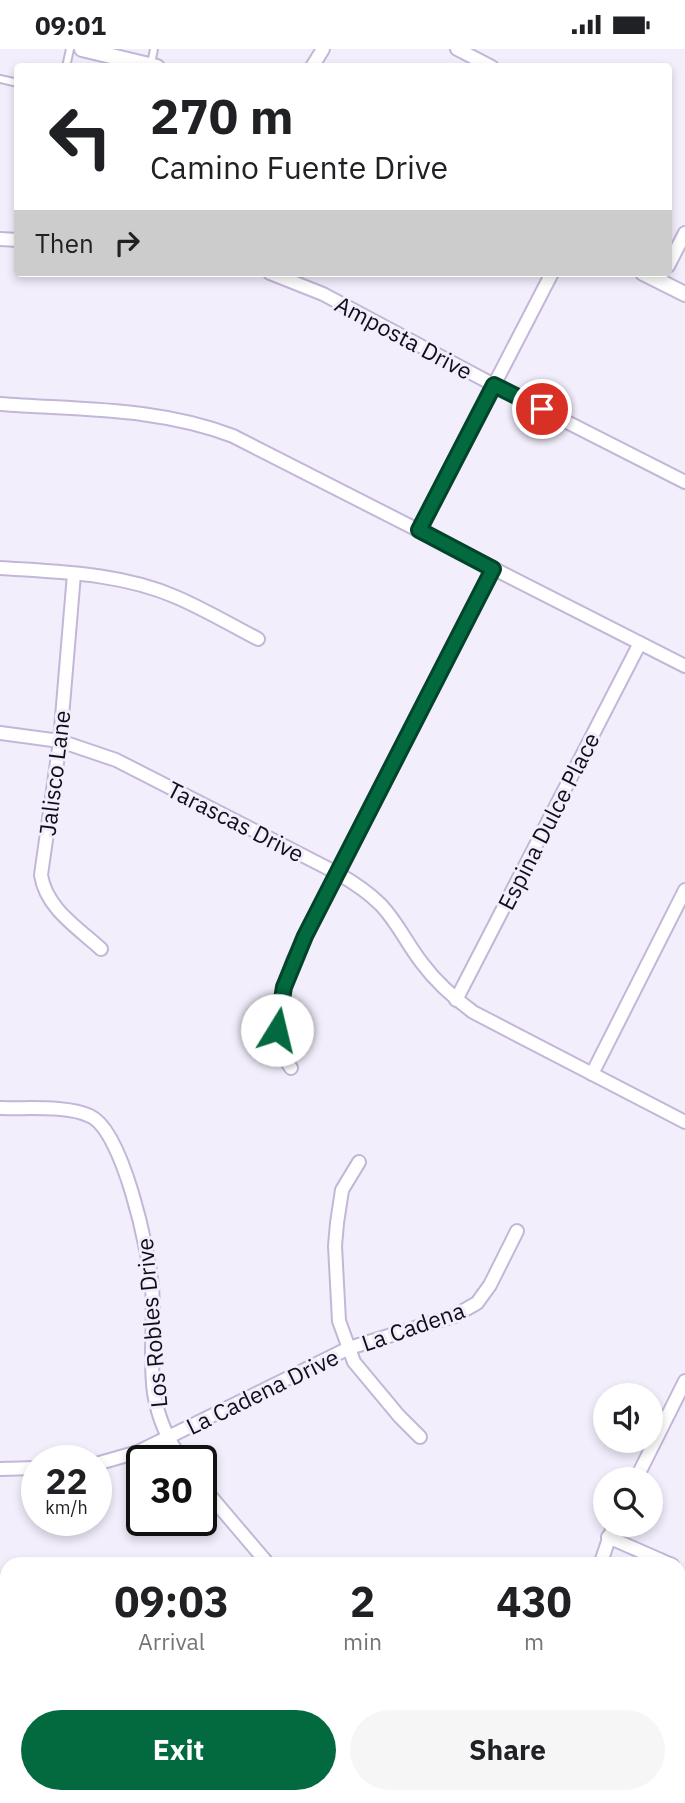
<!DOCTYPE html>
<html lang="en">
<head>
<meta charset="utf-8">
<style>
  :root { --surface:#fff; --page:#f6f6f6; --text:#202124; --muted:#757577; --accent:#03693f }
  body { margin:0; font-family:"IBM Plex Sans",sans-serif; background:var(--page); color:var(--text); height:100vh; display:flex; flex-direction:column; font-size:26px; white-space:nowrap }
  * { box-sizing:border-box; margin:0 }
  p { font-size:23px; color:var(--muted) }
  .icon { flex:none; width:38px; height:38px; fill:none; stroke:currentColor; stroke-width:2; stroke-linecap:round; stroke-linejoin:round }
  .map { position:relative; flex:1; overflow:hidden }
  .side { position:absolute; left:0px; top:1508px; width:686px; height:247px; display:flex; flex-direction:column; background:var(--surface); border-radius:21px 21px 0 0; box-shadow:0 4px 10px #0003 }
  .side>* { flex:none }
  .guide { position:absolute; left:14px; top:14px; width:658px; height:214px; border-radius:7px; box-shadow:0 4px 10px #0003; background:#fff; color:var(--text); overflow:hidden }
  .tools { position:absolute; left:593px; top:1334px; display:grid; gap:14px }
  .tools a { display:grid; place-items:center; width:70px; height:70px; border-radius:50%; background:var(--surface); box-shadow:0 4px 10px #0003; font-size:35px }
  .speed { position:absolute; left:21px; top:1396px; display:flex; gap:14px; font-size:35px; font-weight:700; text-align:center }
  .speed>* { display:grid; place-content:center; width:91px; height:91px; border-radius:50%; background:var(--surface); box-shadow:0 4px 10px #0003; line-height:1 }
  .speed small { font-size:18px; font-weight:400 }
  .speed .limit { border:4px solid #111; border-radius:10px; background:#fff; color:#111 }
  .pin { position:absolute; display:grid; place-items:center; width:60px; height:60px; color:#fff; margin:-30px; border:4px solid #fff; border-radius:50%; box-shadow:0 2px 7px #0007 }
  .me { position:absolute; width:77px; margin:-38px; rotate:9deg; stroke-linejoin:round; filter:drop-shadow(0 0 5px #0008) }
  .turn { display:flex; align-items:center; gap:24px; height:147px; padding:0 21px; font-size:32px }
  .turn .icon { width:91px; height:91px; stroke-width:2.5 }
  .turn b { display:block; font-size:49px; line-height:60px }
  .then { display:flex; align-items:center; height:66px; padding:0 21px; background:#0003; gap:14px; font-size:26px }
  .eta { display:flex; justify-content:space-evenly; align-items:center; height:119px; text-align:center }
  .eta b { font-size:42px; font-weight:800; line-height:49px }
  .cta { display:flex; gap:14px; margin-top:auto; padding:14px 21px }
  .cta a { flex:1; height:80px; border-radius:42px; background:var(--accent); color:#fff; font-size:28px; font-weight:800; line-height:80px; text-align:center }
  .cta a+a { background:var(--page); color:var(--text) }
  .status { display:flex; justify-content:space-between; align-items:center; height:49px; padding:0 35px; background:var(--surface); direction:ltr }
  .status svg { height:19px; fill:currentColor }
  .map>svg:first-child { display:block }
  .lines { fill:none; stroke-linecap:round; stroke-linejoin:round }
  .service-casing { stroke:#c3b7d8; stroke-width:10 }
  .minor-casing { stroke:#c3b7d8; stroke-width:16 }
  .tertiary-casing { stroke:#c3b7d8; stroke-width:18 }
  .service { stroke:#fff; stroke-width:6 }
  .minor { stroke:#fff; stroke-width:12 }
  .tertiary { stroke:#fff; stroke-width:14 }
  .route-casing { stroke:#024429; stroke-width:18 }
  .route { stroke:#03693f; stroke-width:12 }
  .labels { text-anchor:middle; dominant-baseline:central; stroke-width:6; stroke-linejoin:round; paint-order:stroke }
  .street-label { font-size:23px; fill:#120d18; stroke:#f3eefc }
</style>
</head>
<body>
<div class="status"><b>09:01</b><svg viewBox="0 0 49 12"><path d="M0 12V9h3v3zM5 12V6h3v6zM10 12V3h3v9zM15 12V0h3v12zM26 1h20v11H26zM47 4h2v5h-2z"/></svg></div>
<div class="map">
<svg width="685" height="1754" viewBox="0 0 685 1754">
  <rect width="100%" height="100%" fill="#f3eefc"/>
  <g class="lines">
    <defs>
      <g id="service">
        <path d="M151,15l3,-15"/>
        <path d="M66,18l4,-18"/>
        <path d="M0,30l18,4"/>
      </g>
      <g id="minor">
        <path d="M457,0l35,18"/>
        <path d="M312,18l11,-18"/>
        <path d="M0,190l18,1"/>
        <path d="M668,217l17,-33"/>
        <path d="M270,224l53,21 171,91 191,97"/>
        <path d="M0,355c79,6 158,3 233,32l452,230"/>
        <path d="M419,481l133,-257"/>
        <path d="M0,519c59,4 121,5 176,29 28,12 55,28 82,42"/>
        <path d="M74,525l-14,167 -19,134c5,33 36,52 60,74"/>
        <path d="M0,684l60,8 56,19 221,113c16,9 31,19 44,32 17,18 26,39 41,58 14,19 32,35 51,49l212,110"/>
        <path d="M456,951l184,-357"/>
        <path d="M291,1019c-24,-34 -10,-72 2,-107l200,-392"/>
        <path d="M592,1025l93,-184"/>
        <path d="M0,1059c26,1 67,-3 90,8 33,14 59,136 62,171 3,35 -3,71 2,106 4,25 14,48 29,68"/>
        <path d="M359,1113l-17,28 -5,33 -2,23 4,75 15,41 45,54 21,21"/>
        <path d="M96,1415l42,-12 211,-104 105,-32 23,-13 13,-18 27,-54"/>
        <path d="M0,1420l37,-1"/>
        <path d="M636,1430l49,-98"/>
        <path d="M201,1436l68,80"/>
        <path d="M608,1488l64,28"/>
        <path d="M600,1516l14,-41"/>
        <path d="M0,1643l7,4"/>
        <path d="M148,1748l7,6"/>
        <path d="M450,1748l2,6"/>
        <path d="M628,1748l1,6"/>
        <path d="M229,1754l5,-6"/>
        <path d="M659,1754l26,-5"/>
      </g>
      <g id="tertiary">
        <path d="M82,0l75,18"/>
        <path d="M643,224l42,21"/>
      </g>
    </defs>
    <use href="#service" class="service-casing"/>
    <use href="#minor" class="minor-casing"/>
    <use href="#tertiary" class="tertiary-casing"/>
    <use href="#service" class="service"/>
    <use href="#minor" class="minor"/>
    <use href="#tertiary" class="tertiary"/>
  </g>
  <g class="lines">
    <defs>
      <path id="route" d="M277,981l7,-43 21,-51 188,-367 -74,-39 75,-145 48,24"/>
    </defs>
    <use href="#route" class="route-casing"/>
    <use href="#route" class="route"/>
  </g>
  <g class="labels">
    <g class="street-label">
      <text transform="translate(404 288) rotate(28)">Amposta Drive</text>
      <text transform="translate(54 724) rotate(-83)">Jalisco Lane</text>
      <text transform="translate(236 772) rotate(27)">Tarascas Drive</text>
      <text transform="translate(548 772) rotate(-63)">Espina Dulce Place</text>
      <text transform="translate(151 1274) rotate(-95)">Los Robles Drive</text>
      <text transform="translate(413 1277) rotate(-19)">La Cadena</text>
      <text transform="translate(262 1342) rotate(-26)">La Cadena Drive</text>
    </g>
  </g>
</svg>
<div class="tools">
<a><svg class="icon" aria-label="sound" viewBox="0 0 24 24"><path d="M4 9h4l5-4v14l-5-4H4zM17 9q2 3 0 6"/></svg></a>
<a><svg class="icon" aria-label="search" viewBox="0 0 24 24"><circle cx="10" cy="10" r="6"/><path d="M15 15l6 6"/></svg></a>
</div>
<div class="speed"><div>22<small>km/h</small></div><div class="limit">30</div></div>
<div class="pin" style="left:542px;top:360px;background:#d93025"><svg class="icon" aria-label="arrive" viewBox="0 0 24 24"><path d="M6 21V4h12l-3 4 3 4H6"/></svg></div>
<svg class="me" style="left:277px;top:981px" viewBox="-20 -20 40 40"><circle r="19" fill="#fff"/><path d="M0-13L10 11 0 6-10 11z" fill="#03693f"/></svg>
<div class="guide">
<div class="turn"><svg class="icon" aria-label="left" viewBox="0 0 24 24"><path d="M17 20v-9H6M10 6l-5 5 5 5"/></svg><div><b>270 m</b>Camino Fuente Drive</div></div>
<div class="then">Then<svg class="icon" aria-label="right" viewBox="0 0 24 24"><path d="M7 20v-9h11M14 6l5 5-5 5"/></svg></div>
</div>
<section class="side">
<div class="eta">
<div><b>09:03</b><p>Arrival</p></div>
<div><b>2</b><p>min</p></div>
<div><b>430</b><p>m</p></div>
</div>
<div class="cta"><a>Exit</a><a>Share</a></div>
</section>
</div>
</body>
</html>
